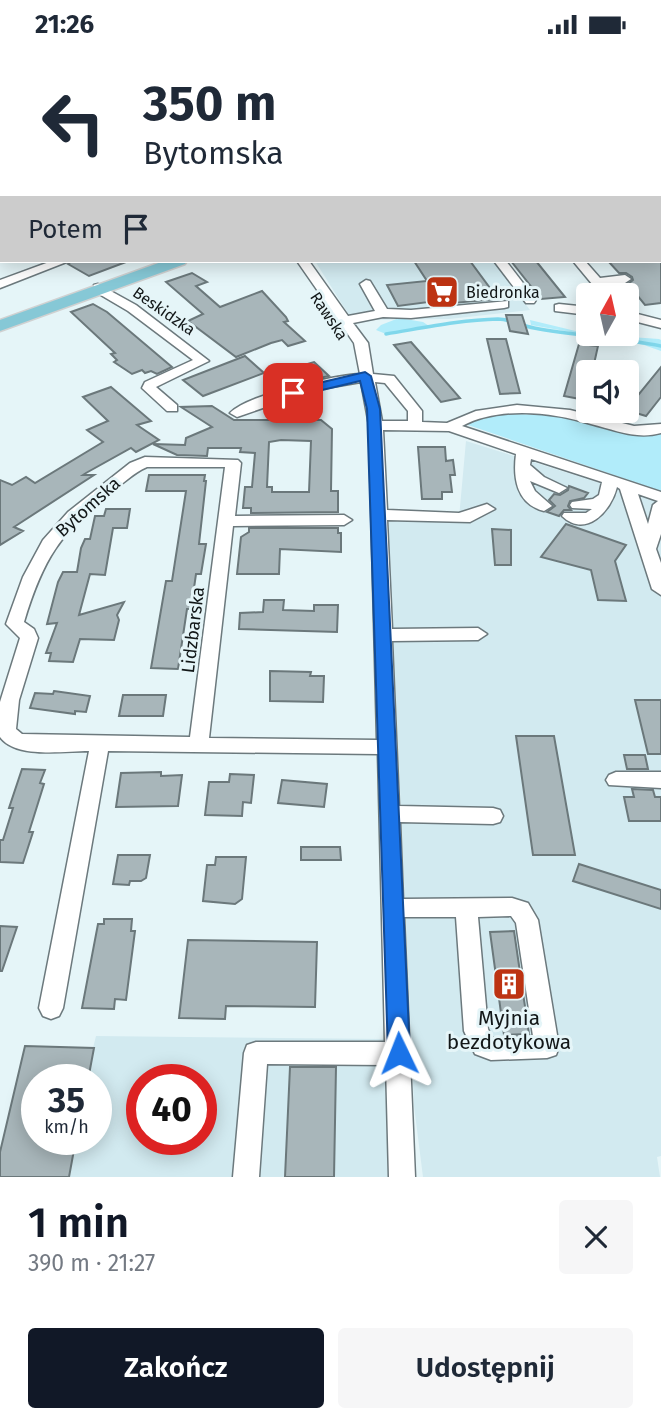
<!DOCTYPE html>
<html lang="pl">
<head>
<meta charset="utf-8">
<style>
  :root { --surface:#fff; --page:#f6f6f7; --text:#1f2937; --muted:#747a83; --accent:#111827 }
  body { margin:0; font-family:"Fira Sans",sans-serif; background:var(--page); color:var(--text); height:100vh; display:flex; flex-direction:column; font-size:26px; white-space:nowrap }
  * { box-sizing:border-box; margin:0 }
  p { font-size:23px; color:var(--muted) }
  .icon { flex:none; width:38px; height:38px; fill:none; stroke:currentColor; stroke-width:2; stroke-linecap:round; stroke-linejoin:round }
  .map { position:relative; height:1128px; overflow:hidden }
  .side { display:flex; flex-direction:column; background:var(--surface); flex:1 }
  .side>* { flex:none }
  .hud { position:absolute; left:0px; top:0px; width:662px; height:214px; box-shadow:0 4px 18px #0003; background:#fff; color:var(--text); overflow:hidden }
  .needle { width:46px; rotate:8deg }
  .fabs { position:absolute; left:576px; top:234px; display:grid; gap:14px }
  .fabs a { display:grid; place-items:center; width:63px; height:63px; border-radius:7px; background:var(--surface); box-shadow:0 4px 18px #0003; font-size:35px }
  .speed { position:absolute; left:21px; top:1015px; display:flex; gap:14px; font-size:35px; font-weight:700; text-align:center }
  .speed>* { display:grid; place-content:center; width:91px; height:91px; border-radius:50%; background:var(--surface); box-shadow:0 4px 18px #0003; line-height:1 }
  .speed small { font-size:18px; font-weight:400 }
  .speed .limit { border:10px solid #d22; background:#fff; color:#111 }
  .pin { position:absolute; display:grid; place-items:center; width:60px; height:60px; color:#fff; margin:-30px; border-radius:14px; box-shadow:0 4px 10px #0006 }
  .me { position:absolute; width:77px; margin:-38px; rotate:358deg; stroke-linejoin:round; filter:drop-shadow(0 0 5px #0008) }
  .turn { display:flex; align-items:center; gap:24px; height:147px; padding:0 28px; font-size:32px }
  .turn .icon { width:91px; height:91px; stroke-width:2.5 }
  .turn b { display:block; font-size:49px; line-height:60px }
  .then { display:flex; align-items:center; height:66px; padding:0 28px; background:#0003; gap:14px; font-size:26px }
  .round { display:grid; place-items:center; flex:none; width:74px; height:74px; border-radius:7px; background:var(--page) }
  .head { display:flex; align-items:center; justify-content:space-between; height:119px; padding:0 28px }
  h1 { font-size:42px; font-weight:600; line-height:52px; color:var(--accent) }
  .cta { display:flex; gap:14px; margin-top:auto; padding:14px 28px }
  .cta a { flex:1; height:80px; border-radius:7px; background:var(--accent); color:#fff; font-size:28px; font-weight:600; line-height:80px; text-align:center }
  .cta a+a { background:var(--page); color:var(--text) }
  .status { display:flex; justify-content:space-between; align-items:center; height:49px; padding:0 35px; background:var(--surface); direction:ltr }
  .status svg { height:19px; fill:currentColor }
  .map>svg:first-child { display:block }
  .built { fill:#d2eaf0; fill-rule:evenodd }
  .green { fill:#b1ecfa }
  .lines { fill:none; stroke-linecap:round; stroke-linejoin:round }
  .stream { stroke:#80d7eb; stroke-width:3.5 }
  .building { fill:#a8b6ba; stroke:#6b787b; stroke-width:2; fill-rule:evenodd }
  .minor-casing { stroke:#6c797d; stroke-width:3 }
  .major-casing { stroke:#d0d1d1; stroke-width:3 }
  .minor { fill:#fff; fill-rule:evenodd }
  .major { fill:#86c8d6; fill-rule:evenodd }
  .route { fill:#1a73e8; stroke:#114b97; stroke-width:2 }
  .labels { text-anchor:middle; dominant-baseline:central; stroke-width:6; stroke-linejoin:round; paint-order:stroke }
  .far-poi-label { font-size:16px; fill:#121718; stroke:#e5f5f8; text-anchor:start }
  .far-street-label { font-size:16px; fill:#121718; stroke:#e5f5f8 }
  .street-label { font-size:18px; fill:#121718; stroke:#e5f5f8 }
  .near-poi-label { font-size:21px; fill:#121718; stroke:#e5f5f8 }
</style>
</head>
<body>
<div class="status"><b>21:26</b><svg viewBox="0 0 49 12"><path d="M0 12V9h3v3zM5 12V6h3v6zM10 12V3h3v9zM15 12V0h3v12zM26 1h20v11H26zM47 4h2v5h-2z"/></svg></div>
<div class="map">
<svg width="661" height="1128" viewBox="0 0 661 1128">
  <rect width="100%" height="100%" fill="#e5f5f8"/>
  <g class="built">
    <path d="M315,212h178l37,49 -81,9 -97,1z"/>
    <path d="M466,392l195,61v654l-4,1 3,20h-237l-9,-71 -26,-591 71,3z"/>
    <path d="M96,987l288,3 4,138h-388v-25l25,-106 68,2zM37,1031h59v59h-59zM142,1031h59v59h-59z"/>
  </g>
  <g class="green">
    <path d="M393,0h268v92l-1,-90z"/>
    <path d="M399,269l24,4 6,4 -43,8 -10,-4 5,-5z"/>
    <path d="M530,271l58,14 71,5 2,1v11l-17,-6 -113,-20z"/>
    <path d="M503,365l51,1 107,17v59l-193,-66 6,-7z"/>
  </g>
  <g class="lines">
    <path class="stream" d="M386,285c37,-6 74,-14 112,-15 12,0 24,7 36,9 42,8 85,9 127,18"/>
  </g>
  <g class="building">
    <path d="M72,212h54v1l-37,14 -21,-12z"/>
    <path d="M414,212h56l28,38 -45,4 -2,-4 -53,7 -11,-21 40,-4z"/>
    <path d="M511,212h25l29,36 -24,2z"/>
    <path d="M608,212h53v42l-16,2 -17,-21 5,-4 -1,-3 -6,-4h-7z"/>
    <path d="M192,224l15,9 -11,4 24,21 42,-16 24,26 2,4 -4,1 21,19 -17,5 -6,-6 -11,3 -35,14 -48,-36 15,-7 -37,-32z"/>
    <path d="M93,255l14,8 65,55 -15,7 -6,-3 -6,2 -3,-3 -10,4 -18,-12 3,-2 -6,-6 4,-1 -44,-41z"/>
    <path d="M506,266h16l6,19 -18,-3z"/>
    <path d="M487,290h19l14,54 -20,1z"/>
    <path d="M411,293l49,56 -19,4 -47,-57z"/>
    <path d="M579,295l19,2 -6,27h-4l-3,27 -21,-4z"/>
    <path d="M245,307l19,17 -61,23 -20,-16z"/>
    <path d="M314,313l15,14 -19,4 -13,-13z"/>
    <path d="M661,318v30l-15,19 -20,-6z"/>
    <path d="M111,338l40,34 -14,4 22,15 -23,12 -5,-4 -45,25 -3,2h11l-80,52 9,4 -23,14v-65l12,5 14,-8 9,6 68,-41 -16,-12 21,-9 -25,-24z"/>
    <path d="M212,357l22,14h87l11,9 -1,62h7v21l-87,1v-5h-8l2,-21h7l3,-34 -15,-1 1,-4h-33l-1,8 -30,-1 -24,-11 32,1 1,-7 26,-11 -31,-20zM281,391l30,1 -2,51h-37v-5h-5l2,-45z"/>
    <path d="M418,398h27l1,14 7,-1 2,15h-5l2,17h-10v7h-20z"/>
    <path d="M149,426h56l-1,6h2l-7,63h7l-5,30h-5l-5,35h-4l-9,60 -27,-1 15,-87h6l14,-90h-40z"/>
    <path d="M569,437l19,7 -4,5 -14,3 -2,5 3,4h-7l-5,6 -12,-4 8,-6 -6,-6 5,-6 6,1 8,-5z"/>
    <path d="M106,460h24l-3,19h-14l-8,47 -15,-1 -11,41 45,-13 -7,13 2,5 -5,20 -34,-1 -7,23 -24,-1 2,-8h-5l11,-30 -10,1 11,-42 5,-10h14l4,-24 4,-9h5l5,-23h9z"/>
    <path d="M566,475l60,21 -11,16 11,40 -28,-1 -7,-30 -50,-13z"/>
    <path d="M249,479h89v5h3v19l-61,-3 -1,25h-42l4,-37 8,-5z"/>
    <path d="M492,480l19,1v35h-16z"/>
    <path d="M264,551h20l-1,10 31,1v-6h24l-1,27 -98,-3 1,-16 23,-1z"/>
    <path d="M270,622l41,1 -1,4h14l-1,26 -53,-1z"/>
    <path d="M54,642l36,5 -4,16 -11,-1v3l-45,-6 5,-15 18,1z"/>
    <path d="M123,646h43l-3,21h-44z"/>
    <path d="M635,651h26v54h-13z"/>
    <path d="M516,687h38l21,119h-42z"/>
    <path d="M624,706h21l3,14h-21z"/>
    <path d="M22,720l23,1 -5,13 4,1 -15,48h4l-10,31 -23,-1v-22h3l10,-32h-4z"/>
    <path d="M161,723v4l21,-1 -4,31 -62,1 5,-34z"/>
    <path d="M230,725l24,1 -3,28 -8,-1 -1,14 -37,-1 4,-33h20z"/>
    <path d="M282,731l45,4 -3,23 -46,-4z"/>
    <path d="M632,740l21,1 2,7h6v24h-32l-5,-24h10z"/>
    <path d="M301,798h39l1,13h-40z"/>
    <path d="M118,806h32l-4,23 -5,3h-11l-1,4 -16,-1z"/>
    <path d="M216,808h30l-4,42 -7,5 -32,-3 4,-36h8z"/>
    <path d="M579,815l82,26v19l-88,-28z"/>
    <path d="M104,870h28l-1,12h4l-9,69 -11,-1 -1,10 -32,-1 16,-84h6z"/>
    <path d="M0,877l17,1 -15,44h-2z"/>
    <path d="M514,882l15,103 -25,1 -14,-103z"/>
    <path d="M188,891l129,2 -2,65 -89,-1 -1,13 -46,-1z"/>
    <path d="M25,997l69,2 -6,32h-51v59h39l-7,38h-69v-25z"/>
    <path d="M290,1018h46l-2,110h-49z"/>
  </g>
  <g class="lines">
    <defs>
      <g id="minor">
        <path d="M0,0l5,2h-3l-2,4z"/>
        <path d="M66,0h14l2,2h-15z"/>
        <path d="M232,0h14l1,2h-14z"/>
        <path d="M292,0h17l-19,2z"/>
        <path d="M2,13v6l-2,1v-6z"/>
        <path d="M0,35l2,1v7l-2,-1z"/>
        <rect x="660" y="156" width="1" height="6"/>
        <path d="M0,162h2l-2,7z"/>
        <path d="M52,212h17l-69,27v-8z"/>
        <path d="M297,212h12l39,55 27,-5 -15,-27 6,-4 4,1 17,28 24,1 97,-9v6l-4,1 -93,10 -28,-1 -30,6 15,20 5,31 21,2 28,35v11l25,1 29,-12 41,-6 53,5 64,16 27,-2v9c-24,7 -46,-3 -70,-9 -39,-12 -91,-18 -129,2l199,66v42l-5,15 5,14v32l-9,-6 -32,-100 -3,-2c-6,24 -31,52 -55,29l2,-3h22l6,-4 -20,-1 -2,-3 2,-3 21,-3 6,-4 3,-13 -71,-23 -1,6 14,12 23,11 -8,5 -29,-12 5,10 17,15 -8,5c-28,-7 -31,-34 -28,-57l-67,-23 -66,-1 4,80 72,3 28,-9 8,5 -25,13 -83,-2 5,109 86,-1 9,6 -9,6 -86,1 7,165 94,2 7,2 3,6 -3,6 -7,2 -93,-2 3,77 109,-1 16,5 10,17 21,127 -3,8 -9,3 -56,2 -16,-6 -11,-23 -8,-114h-52l11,260h-26l-3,-112 -119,-1 -8,113h-26l11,-124 3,-8 9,-3h129l-7,-288 -270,-3 -45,257 -4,8 -8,3 -8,-3 -4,-8 50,-257c-25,0 -73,8 -89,-14v-35l20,-64 -14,-14 17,-47 20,-37 25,-28 62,-49 15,-6 93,3 3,3 -6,53 109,-1 8,5 -8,5 -111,1 -24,212 168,2 -8,-315 -8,-43 -46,8 -78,27 -7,-4c19,-19 102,-37 130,-39l-6,-31zM375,333l10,1 23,28v10h-26zM147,418h78l-35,270 -168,-3 -6,-5 3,-29 19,-62 -4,-9 -10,-7c19,-63 36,-89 87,-130 12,-8 23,-20 36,-25zM638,445l20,7 -5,4 -5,19zM511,867l5,7 17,113 -41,2 -4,-9 -10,-112z"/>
        <path d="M494,212h12l30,39 -2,3h-8z"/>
        <path d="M573,212h12l15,17 25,-3 6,4 -6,4 -19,2 9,11h-13z"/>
        <path d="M98,235l38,21 73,56 -53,26 21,18v6h-10l-25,-23 3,-6 48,-22 -65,-49 -34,-20v-6z"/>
        <path d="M559,255l29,3v8l-33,-4v-6z"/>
        <path d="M626,262l35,9v8l-35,-9z"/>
        <path d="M616,723h45v16l-52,-3 -3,-5 3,-5z"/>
      </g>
      <g id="major">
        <rect x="660" y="140" width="1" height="8"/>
        <path d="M164,212h23l-2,3 -185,67v-11z"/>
      </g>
    </defs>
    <use href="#minor" class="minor-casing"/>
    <use href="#major" class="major-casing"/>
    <use href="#minor" class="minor"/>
    <use href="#major" class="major"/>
  </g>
  <path class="route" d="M365,323l6,4 9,33 30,644 -3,8 -8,3 -8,-3 -3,-8 -21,-644 -7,-28 -67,16 -6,-4 2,-3z"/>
  <defs>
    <symbol id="supermarket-square" viewBox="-11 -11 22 22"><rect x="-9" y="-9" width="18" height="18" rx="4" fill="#bd3312" stroke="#e5f5f8"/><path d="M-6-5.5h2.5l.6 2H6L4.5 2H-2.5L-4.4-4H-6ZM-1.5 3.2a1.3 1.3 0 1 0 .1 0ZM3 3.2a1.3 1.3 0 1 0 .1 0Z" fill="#fff"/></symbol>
    <symbol id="building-square" viewBox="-11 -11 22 22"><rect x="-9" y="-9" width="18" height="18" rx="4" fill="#bd3312" stroke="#e5f5f8"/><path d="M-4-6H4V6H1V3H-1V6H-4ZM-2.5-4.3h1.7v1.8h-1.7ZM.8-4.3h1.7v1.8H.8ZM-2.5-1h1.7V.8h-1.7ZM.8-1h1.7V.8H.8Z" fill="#fff"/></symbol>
  </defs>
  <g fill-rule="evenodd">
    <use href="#supermarket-square" x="423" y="224" width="38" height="38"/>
    <use href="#building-square" x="490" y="916" width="38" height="38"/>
  </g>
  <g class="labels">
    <g class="far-poi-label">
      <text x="466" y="243">Biedronka</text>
    </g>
    <g class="far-street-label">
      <text transform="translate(164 262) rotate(35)">Beskidzka</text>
      <text transform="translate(329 267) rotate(56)">Rawska</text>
    </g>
    <g class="street-label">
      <text transform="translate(88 458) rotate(-42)">Bytomska</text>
      <text transform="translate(193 581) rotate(-83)">Lidzbarska</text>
    </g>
    <g class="near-poi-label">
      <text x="509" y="969">Myjnia<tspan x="509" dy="24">bezdotykowa</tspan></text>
    </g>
  </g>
</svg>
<div class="fabs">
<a><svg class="needle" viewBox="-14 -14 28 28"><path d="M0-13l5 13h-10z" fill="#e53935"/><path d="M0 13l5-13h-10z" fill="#747a83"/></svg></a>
<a><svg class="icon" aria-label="sound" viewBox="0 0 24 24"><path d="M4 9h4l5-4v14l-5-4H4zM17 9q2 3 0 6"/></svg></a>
</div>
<div class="speed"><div>35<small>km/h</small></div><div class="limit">40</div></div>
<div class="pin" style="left:293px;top:344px;background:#d93025"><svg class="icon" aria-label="arrive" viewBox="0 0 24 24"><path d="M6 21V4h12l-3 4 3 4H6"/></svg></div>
<svg class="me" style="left:399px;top:1004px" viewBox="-20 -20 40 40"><path d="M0-17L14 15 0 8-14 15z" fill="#1a73e8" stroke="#fff" stroke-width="4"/></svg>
<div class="hud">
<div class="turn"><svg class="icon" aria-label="left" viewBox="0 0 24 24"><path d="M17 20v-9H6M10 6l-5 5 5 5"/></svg><div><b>350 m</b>Bytomska</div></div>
<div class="then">Potem<svg class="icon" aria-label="arrive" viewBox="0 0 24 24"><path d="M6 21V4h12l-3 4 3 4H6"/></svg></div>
</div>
</div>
<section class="side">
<div class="head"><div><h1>1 min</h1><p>390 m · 21:27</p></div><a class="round"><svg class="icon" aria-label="close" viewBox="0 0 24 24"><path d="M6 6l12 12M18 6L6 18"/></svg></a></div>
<div class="cta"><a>Zakończ</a><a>Udostępnij</a></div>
</section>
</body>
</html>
